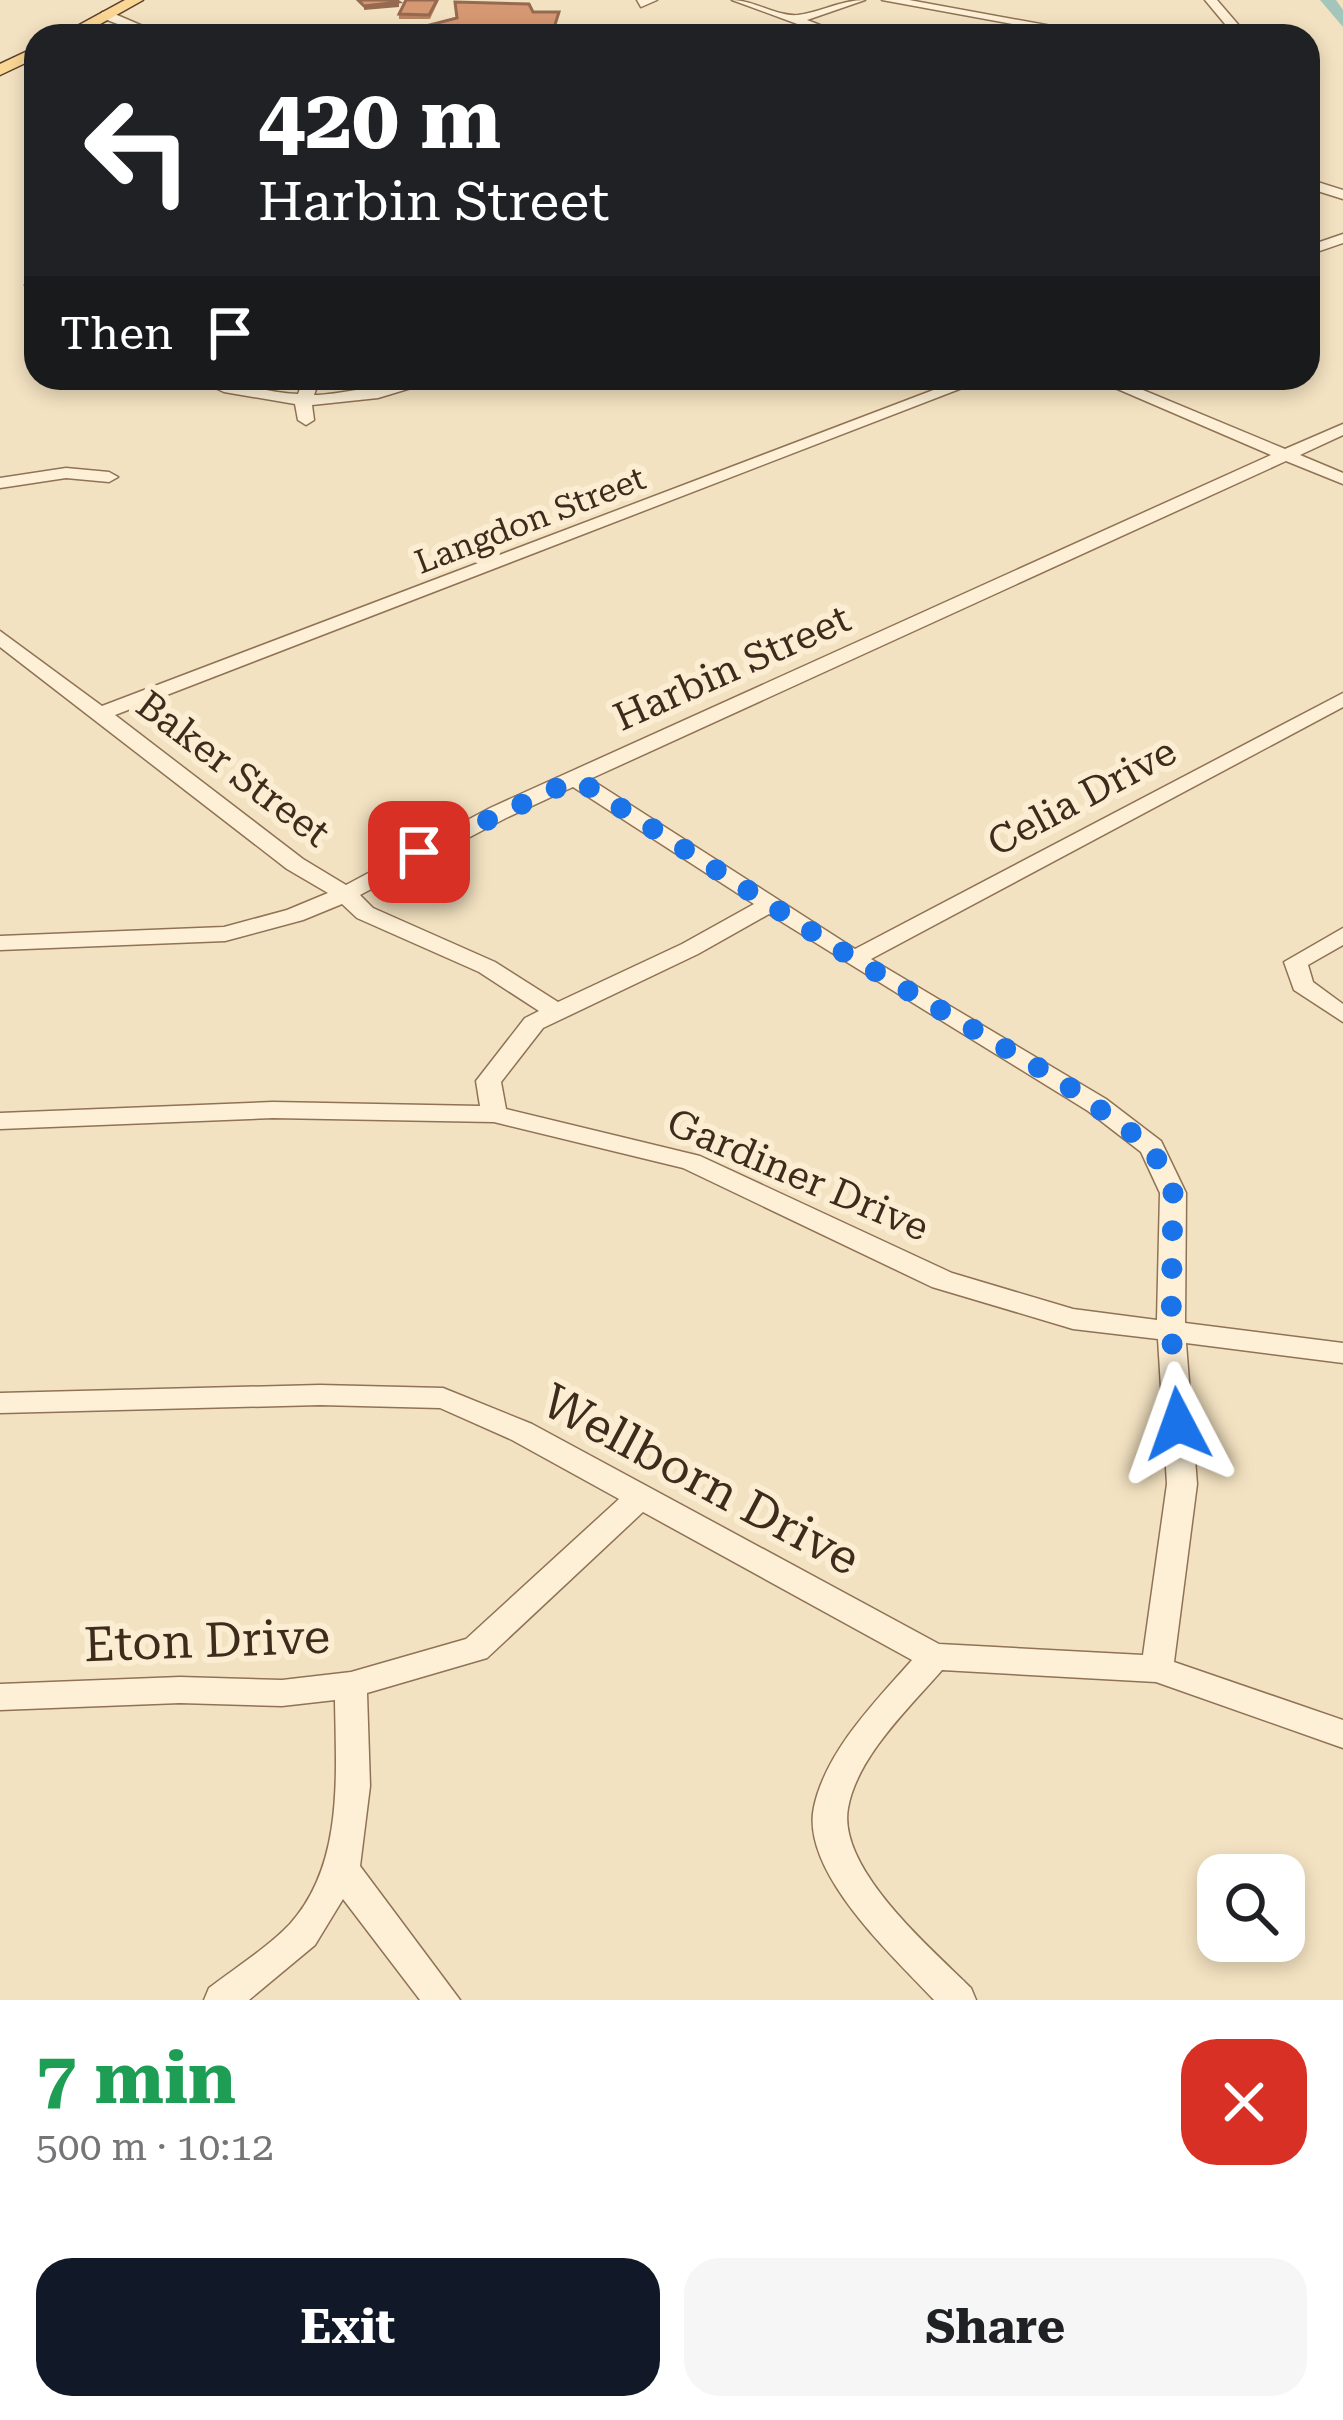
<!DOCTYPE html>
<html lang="en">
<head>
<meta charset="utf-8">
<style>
  :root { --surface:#fff; --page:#f6f6f6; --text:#202124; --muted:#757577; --accent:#111827 }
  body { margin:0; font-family:"Roboto Serif",serif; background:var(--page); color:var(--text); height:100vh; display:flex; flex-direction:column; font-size:45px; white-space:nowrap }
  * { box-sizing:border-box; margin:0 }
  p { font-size:39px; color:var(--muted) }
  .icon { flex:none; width:66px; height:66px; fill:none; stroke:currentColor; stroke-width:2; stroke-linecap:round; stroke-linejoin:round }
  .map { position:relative; height:2000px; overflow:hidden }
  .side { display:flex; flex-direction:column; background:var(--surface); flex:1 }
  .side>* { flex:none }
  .top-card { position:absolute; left:24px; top:24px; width:1296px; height:366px; border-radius:36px; box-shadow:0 6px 18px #0003; background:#202124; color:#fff; overflow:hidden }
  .controls { position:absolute; left:1197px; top:1854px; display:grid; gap:24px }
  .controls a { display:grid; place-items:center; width:108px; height:108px; border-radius:24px; background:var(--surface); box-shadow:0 6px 18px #0003; font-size:60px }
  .pin { position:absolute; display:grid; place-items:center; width:102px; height:102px; color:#fff; margin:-51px; border-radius:24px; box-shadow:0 6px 18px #0006 }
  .me { position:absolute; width:132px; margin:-66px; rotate:356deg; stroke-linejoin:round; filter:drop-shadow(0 0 9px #0008) }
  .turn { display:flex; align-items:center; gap:42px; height:252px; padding:0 36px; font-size:54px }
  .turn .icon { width:156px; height:156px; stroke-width:2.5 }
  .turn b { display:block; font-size:84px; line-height:102px }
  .then { display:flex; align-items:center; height:114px; padding:0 36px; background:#0003; gap:24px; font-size:45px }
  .round { display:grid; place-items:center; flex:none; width:126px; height:126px; border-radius:36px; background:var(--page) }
  .head { display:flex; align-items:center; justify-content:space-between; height:204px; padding:0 36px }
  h1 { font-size:72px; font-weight:700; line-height:90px; color:#1e9e55 }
  .action { display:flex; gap:24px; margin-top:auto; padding:24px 36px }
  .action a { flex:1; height:138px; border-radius:36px; background:var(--accent); color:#fff; font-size:48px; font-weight:700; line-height:138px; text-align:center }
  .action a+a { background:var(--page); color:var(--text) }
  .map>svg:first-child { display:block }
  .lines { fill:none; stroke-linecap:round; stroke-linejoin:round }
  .river { fill:#a4c5ba; fill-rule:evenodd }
  .minor-casing { stroke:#907256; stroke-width:3 }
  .major-casing { stroke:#5d402b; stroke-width:3 }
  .minor { fill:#fdf0d6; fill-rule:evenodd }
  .major { fill:#fbd795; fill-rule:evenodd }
  .wall { fill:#b88362 }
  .shaded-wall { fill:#966a50 }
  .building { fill:#d69872; stroke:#966a50; stroke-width:3 }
  .route { stroke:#1a73e8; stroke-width:21; stroke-dasharray:0 37.8 }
  .labels { text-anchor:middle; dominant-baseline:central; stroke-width:12; stroke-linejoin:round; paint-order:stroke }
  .far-street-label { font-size:33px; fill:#3e2b1c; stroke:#faedd2 }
  .street-label { font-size:39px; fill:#3e2b1c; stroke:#faedd2 }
  .near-street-label { font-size:48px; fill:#3e2b1c; stroke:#faedd2 }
</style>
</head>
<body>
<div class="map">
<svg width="1343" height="2000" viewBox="0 0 1343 2000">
  <rect width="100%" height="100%" fill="#f3e2c1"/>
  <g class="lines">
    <path class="river" d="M1320,0h16l7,10v17z"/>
    <defs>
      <g id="minor">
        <path d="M637,0h20l-16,7z"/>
        <path d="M732,0c22,0 45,17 66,15 23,-3 43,-15 67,-15l-58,20 41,16h-18z"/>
        <path d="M882,0h27l197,36h-28z"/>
        <path d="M1205,0h12l31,36h-13z"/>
        <path d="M102,12h8l56,24h-17l-47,-18z"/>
        <path d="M1308,179l35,11v9l-35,-11z"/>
        <path d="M1343,234v9l-35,12v-9z"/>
        <path d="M33,280l3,1v11l-11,-7z"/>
        <path d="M194,378c35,0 68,15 104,16l6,-16h16l-6,17h4c43,-3 84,-17 126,-17l-66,20 -66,7 2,15 -8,5 -8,-5 -3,-16 -71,-12z"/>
        <path d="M965,378h23l-873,337 188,144 43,26 144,-77 781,-353 -179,-77h22l171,71 58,-25v11l-43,20 43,18v11l-57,-23 -696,318 265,170 488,-256v14l-472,252 235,140 55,42 25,52 -1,130 158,20v20l-157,-20 11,141 -23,178 169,58v28l-187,-66 -214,-12c-33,38 -85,87 -94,138 -11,61 84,141 123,180l5,12h-42c-40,-43 -134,-128 -120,-193 12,-56 61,-105 98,-147l-269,-148 -156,146 -120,35 3,93 -10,80 100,134h-40l-77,-101 -28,46 -66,55h-45l5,-12c26,-20 58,-40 81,-64 54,-60 46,-149 45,-224l-53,6 -102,-3 -180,7v-26l180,-7 102,3 69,-8 115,-33 153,-140 -107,-59 -72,-32 -120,-3 -320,8v-20l320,-8 123,3 89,36 407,220 204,11 24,-171 -9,-145 -85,-10 -141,-42 -249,-119 -189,-46 -221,-4 -273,11v-16l273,-11 207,4 -4,-25 49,-63 14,-7 -60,-39 -122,-54 -15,-14 -39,16 -78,21 -225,9v-14l224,-9 63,-17 41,-17 -41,-24 -287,-222v-16l102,75zM573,787l181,117 -72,40 -124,58 -63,-40 -122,-54 -13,-13 146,-77zM769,914l319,197 53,41 19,41 -3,127 -84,-11 -121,-36 -252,-117 -194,-47 -5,-27 42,-54 155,-74z"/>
        <path d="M66,468l43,4 9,5 -9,5 -43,-4 -66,10v-10z"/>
        <path d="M1343,928v17l-35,20 5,17 30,22v18l-49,-32 -10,-28z"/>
      </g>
      <g id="major">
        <path d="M125,0h18l-64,36h-20z"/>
        <path d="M36,47v11l-36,17v-11z"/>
      </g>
    </defs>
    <use href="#minor" class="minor-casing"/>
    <use href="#major" class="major-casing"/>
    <use href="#minor" class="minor"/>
    <use href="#major" class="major"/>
  </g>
  <g class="wall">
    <path d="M406,0h33l-9,19h-31v-5z"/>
    <path d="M533,12h26l-6,24h-166z"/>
  </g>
  <path class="shaded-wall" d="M399,2v5l-35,3v-4z"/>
  <g class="building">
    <path d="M358,0h38l3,2 -35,4z"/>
    <path d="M406,0h31l-8,15 -30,-1z"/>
    <path d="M455,2l74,2 4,8h26l-7,22 -80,-2 10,4h-95l70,-18z"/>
  </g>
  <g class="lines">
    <path class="route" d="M419,852l157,-73 278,180 207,122 90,66 22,45 -2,137 7,95"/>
  </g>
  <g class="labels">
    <g class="far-street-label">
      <text transform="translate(530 520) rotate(-21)">Langdon Street</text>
    </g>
    <g class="street-label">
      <text transform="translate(732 668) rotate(-24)">Harbin Street</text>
      <text transform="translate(233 769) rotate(37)">Baker Street</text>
      <text transform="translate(1082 797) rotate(-28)">Celia Drive</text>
      <text transform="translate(798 1175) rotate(23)">Gardiner Drive</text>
    </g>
    <g class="near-street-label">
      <text transform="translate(701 1480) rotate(28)">Wellborn Drive</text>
      <text transform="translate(207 1641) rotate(-2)">Eton Drive</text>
    </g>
  </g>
</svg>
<div class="controls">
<a><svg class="icon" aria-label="search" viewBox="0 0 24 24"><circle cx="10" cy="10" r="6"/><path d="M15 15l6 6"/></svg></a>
</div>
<div class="pin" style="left:419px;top:852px;background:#d93025"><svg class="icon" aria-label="arrive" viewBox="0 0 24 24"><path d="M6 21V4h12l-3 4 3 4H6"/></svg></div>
<svg class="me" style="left:1178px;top:1424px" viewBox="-20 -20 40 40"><path d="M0-17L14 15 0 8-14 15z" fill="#1a73e8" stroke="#fff" stroke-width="4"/></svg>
<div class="top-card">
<div class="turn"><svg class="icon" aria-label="left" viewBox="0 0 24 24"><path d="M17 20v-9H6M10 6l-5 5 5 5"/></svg><div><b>420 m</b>Harbin Street</div></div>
<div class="then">Then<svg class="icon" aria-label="arrive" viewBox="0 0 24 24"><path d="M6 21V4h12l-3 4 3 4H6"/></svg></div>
</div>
</div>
<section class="side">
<div class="head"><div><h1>7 min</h1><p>500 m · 10:12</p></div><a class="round" style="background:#d93025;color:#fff"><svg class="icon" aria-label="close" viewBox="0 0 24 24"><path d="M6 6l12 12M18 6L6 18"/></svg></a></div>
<div class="action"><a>Exit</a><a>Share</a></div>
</section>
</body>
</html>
